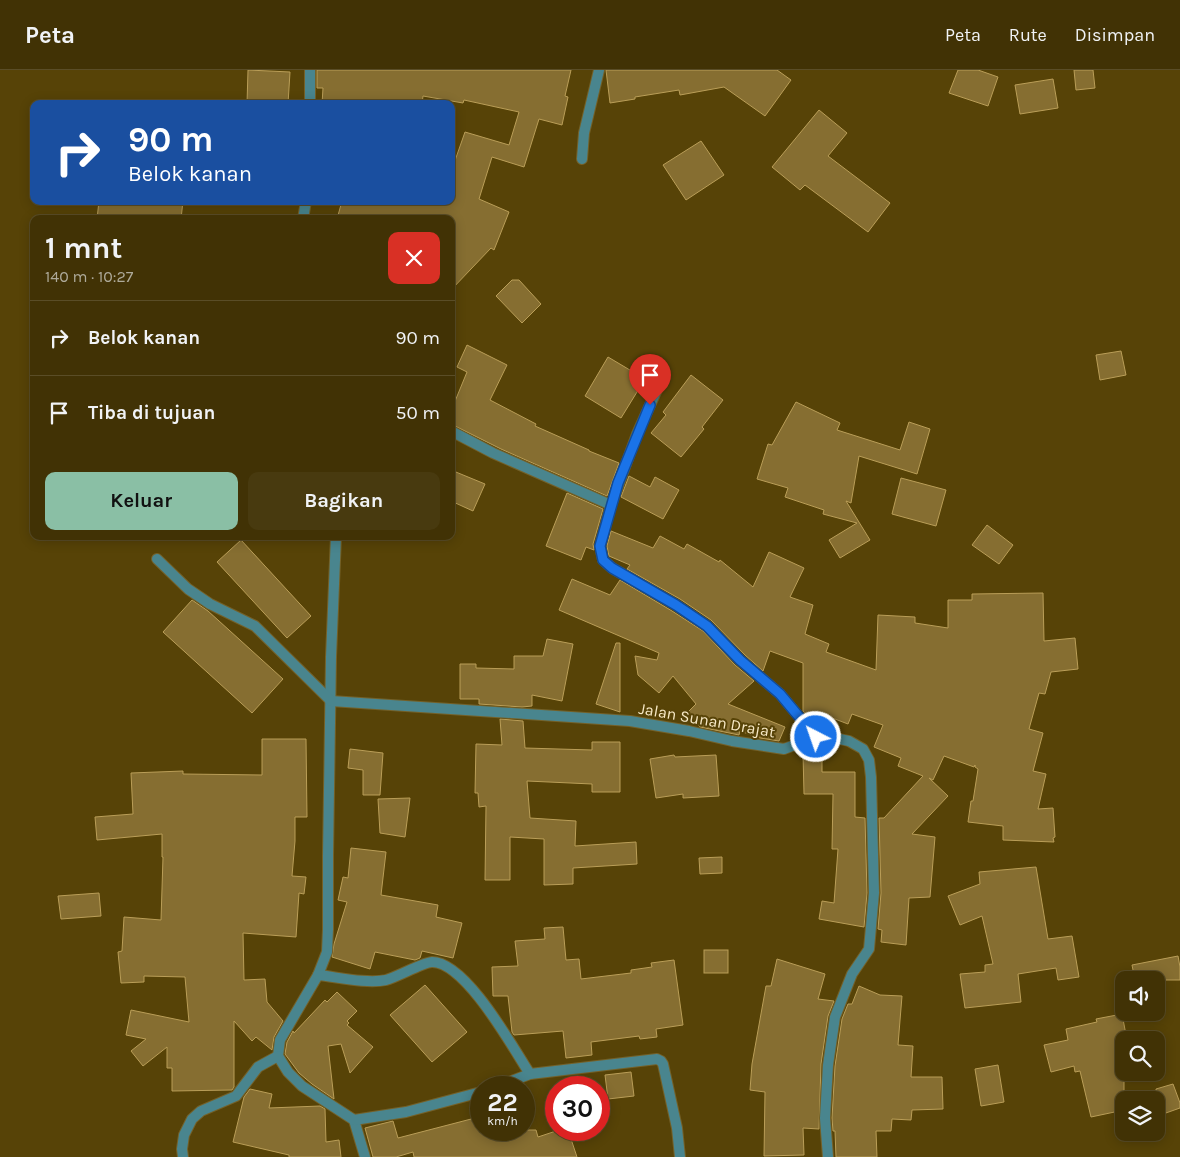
<!DOCTYPE html>
<html lang="id">
<head>
<meta charset="utf-8">
<style>
  :root { --surface:#413205; --page:#483a0f; --text:#f1f3f6; --muted:#aeaa9a; --line:#5a4d27; --accent:#8abfa5 }
  body { margin:0; font-family:Karla,sans-serif; background:var(--page); color:var(--text); height:100vh; display:flex; flex-direction:column; font-size:19px; white-space:nowrap }
  * { box-sizing:border-box; margin:0 }
  p { font-size:16px; color:var(--muted) }
  .icon { flex:none; width:28px; height:28px; fill:none; stroke:currentColor; stroke-width:2; stroke-linecap:round; stroke-linejoin:round }
  .map { position:relative; flex:1; overflow:hidden }
  .side { position:absolute; left:30px; top:145px; width:425px; height:325px; display:flex; flex-direction:column; background:var(--surface); border-radius:10px; box-shadow:0 2px 12px #0003,0 0 0 1px var(--line) }
  .side>* { flex:none }
  .guide { position:absolute; left:30px; top:30px; width:425px; height:105px; border-radius:10px; box-shadow:0 2px 12px #0003,0 0 0 1px var(--line); background:#1a4fa0; color:#fff; overflow:hidden }
  .controls { position:absolute; left:1115px; top:901px; display:grid; gap:10px }
  .controls a { display:grid; place-items:center; width:50px; height:50px; border-radius:10px; background:var(--surface); box-shadow:0 2px 12px #0003,0 0 0 1px var(--line); font-size:25px }
  .speed { position:absolute; left:470px; top:1006px; display:flex; gap:10px; font-size:25px; font-weight:700; text-align:center }
  .speed>* { display:grid; place-content:center; width:65px; height:65px; border-radius:50%; background:var(--surface); box-shadow:0 2px 12px #0003,0 0 0 1px var(--line); line-height:1 }
  .speed small { font-size:12px; font-weight:400 }
  .speed .limit { border:8px solid #d22; background:#fff; color:#111 }
  .pin { position:absolute; display:grid; place-items:center; width:42px; height:42px; color:#fff; margin:-51px -21px; border-radius:50% 50% 50% 0; rotate:-45deg; box-shadow:0 0 5px #0007 }
  .pin .icon { rotate:45deg }
  .me { position:absolute; width:55px; margin:-28px; rotate:319deg; stroke-linejoin:round; filter:drop-shadow(0 0 4px #0008) }
  .turn { display:flex; align-items:center; gap:18px; height:105px; padding:0 15px; font-size:22px }
  .turn .icon { width:65px; height:65px; stroke-width:2.5 }
  .turn b { display:block; font-size:35px; line-height:42px }
  .round { display:grid; place-items:center; flex:none; width:52px; height:52px; border-radius:10px; background:var(--page) }
  .summary { display:flex; align-items:center; justify-content:space-between; height:85px; padding:0 15px }
  h1 { font-size:30px; font-weight:700; line-height:38px }
  .cta { display:flex; gap:10px; margin-top:auto; padding:10px 15px }
  .cta a { flex:1; height:58px; border-radius:10px; background:var(--accent); color:#111; font-size:20px; font-weight:700; line-height:58px; text-align:center }
  .cta a+a { background:var(--page); color:var(--text) }
  ul { padding:0; list-style:none }
  li { display:flex; align-items:center; gap:15px; height:75px; padding:0 15px; border-top:1px solid var(--line) }
  li div { flex:1 }
  li b { display:block; font-size:19px }
  li em { font-style:normal }
  header { display:flex; align-items:center; gap:30px; box-sizing:border-box; height:70px; padding:0 25px; background:var(--surface); border-bottom:1px solid var(--line) }
  header strong { font-size:24px }
  nav { display:flex; gap:28px; margin-inline-start:auto; font-size:18px }
  .map>svg:first-child { display:block }
  .building { fill:#866e31; stroke:#ba9e58 }
  .lines { fill:none; stroke-linecap:round; stroke-linejoin:round }
  .street-casing { stroke:#746129; stroke-width:12 }
  .street { stroke:#49858e; stroke-width:10 }
  .route-casing { stroke:#114b97; stroke-width:12 }
  .route { stroke:#1a73e8; stroke-width:9 }
  .labels { text-anchor:middle; dominant-baseline:central; stroke-width:4; stroke-linejoin:round; paint-order:stroke }
  .street-label { font-size:16px; fill:#f7e9c6; stroke:#574307 }
</style>
</head>
<body>
<header>
<strong>Peta</strong>
<nav><a>Peta</a><a>Rute</a><a>Disimpan</a></nav>
</header>
<div class="map">
<svg width="1180" height="1087" viewBox="0 0 1180 1087">
  <rect width="100%" height="100%" fill="#574307"/>
  <g class="building">
    <path d="M248,0l42,2 -2,32h-41z"/>
    <path d="M317,0h254l-6,26 3,1 -6,28 -23,-6 -15,48 -32,-10 -13,42 30,13 -15,38 -3,-2 -40,42v-71h-114l5,-18h109v-29l14,-40 44,13 10,-33 -55,-12 -1,3 -40,-7 -1,8h-100l1,-16h-6z"/>
    <path d="M606,0h171l14,10 -26,36 -41,-29 -44,8 -1,-5 -44,7v2l-25,4z"/>
    <path d="M958,0h20l20,7 -10,29 -39,-13z"/>
    <path d="M1074,0h19l2,18 -19,2z"/>
    <path d="M1053,9l5,29 -38,6 -5,-29z"/>
    <path d="M819,40l28,23 -19,23 62,47 -22,29 -63,-47 -5,5 -28,-23z"/>
    <path d="M701,71l23,34 -38,25 -23,-35z"/>
    <path d="M99,131h27l27,4v-4h30l-2,18h-84z"/>
    <path d="M512,210h7l22,24 -19,19 -26,-27z"/>
    <path d="M467,275l40,20 -17,35 46,24 -1,2 54,24v1l30,12 -12,33 -106,-47 -50,-25v-13l16,-39 -10,-5z"/>
    <path d="M1121,281l5,24 -26,5 -4,-25z"/>
    <path d="M608,287l37,22 -24,39 -36,-22z"/>
    <path d="M691,305l32,25 -21,27 2,2 -23,28 -30,-24 15,-18 -3,-3z"/>
    <path d="M796,332l44,21 -3,7 63,20 9,-28 21,7 -13,45 -58,-18 -8,47 -5,-2 24,39 -30,18 -11,-18 28,-17 -34,-9 1,-4 -39,-13 3,-9 -31,-9 11,-35 4,1z"/>
    <path d="M451,400l34,14 -12,27 -22,-10z"/>
    <path d="M629,406l21,11 5,-10 24,13 -16,29 -42,-22z"/>
    <path d="M901,408l45,12 -10,36 -44,-12z"/>
    <path d="M567,423l36,16 -10,35 1,6 -8,-3 -5,13 -35,-14z"/>
    <path d="M987,455l26,20 -14,19 -27,-19z"/>
    <path d="M611,461l42,17 7,-12 24,13 3,-5 32,18 1,-2 33,27 16,-35 35,16 -14,29 23,8 -8,29 24,10 -3,8 50,18 2,-55 37,2v6l33,5v-28h24v-6l71,-1 1,48 31,-3 3,31 -27,3 -6,22 -6,-1 -10,36 14,4 -10,38 13,3 -8,35 15,-1 2,29 -2,1 1,4 -51,-2v-14l-35,-4 3,-21h2l5,-32 -3,-2v-2l-1,2 -30,-11 -11,24 -4,-2 19,18 -36,38 23,3 -5,60 -21,1 -3,47 -25,-3 1,-12 -4,-1 3,-36 -2,-75h5l39,-42 -25,-10 3,-8 -27,-11 9,-22 -31,-11 -4,10 -21,-8 -4,12 -8,-3 -12,-14v-48l-33,-12 -7,20 -18,-16 -34,-35 -31,-21 -53,-30 3,-4 -21,-9 -2,-10z"/>
    <path d="M241,470l70,76 -24,22 -70,-76z"/>
    <path d="M572,509l38,16 10,-15 52,31 31,20 32,34 19,16 -26,23 57,23 -6,14 -19,-3 -20,-7 -1,4 -39,-8 -12,-15 8,-8 -23,-28 -14,17 -21,-18 -3,-19 22,4 2,-7 -100,-43z"/>
    <path d="M192,530l16,11 75,68 -31,34 -89,-81z"/>
    <path d="M547,569l26,5 -11,57 -30,-6v11l-10,1 -43,-3v-5h-19v-35h16v4l38,1v-13h29z"/>
    <path d="M616,573h4v69l-24,-8z"/>
    <path d="M500,649l23,2 2,27 67,2v-8h28v50h-28v-8l-65,-3 3,37 46,3 -1,25 61,-4 1,22 -64,4v16l-29,1v-46l-34,-2v43h-25l1,-74 -7,1 -1,-14h-3l1,-49 26,1z"/>
    <path d="M262,669h44l1,78h-12v24l-3,35 14,1 -2,17 -5,-1 -3,44 -53,-4 1,47 21,-1 2,23 16,19 -9,16 -2,13 -16,-13 -4,4 -18,-20v66l-2,3 -60,1v-23h-5v-21l-24,19 -12,-15 15,-12 -20,-4 5,-25 58,12 -4,-45 -41,-1v6l-23,1 -3,-31 4,-1 2,-34 37,3 2,-63h-1v-23l-65,6 -2,-23 38,-3 -2,-41 52,-2v3l79,1z"/>
    <path d="M350,679l33,4 -3,42h-17v-25l-15,-2z"/>
    <path d="M803,683h19v19h33v45l10,1 2,75 -3,34 -45,-8 3,-18 12,2 4,-54h-6l1,-55h-29z"/>
    <path d="M674,685l1,2 41,-2 3,41 -36,2v-4l-27,4 -6,-39z"/>
    <path d="M410,728l-5,39 -25,-4 -2,-34z"/>
    <path d="M351,778l35,4 -5,43 57,10 -2,12 26,6 -9,35 -31,-7 -2,7 -5,2 -40,-8 -5,17 -38,-12 2,-13 13,-42 -9,-2 5,-23 5,1z"/>
    <path d="M722,787v16l-22,1 -1,-16z"/>
    <path d="M1036,797l12,72 24,-3 7,41 -21,3 -2,-12 -38,6 3,28 -56,6 -5,-34 25,-2v-7l8,-1 -11,-48 -22,9 -12,-29 32,-12 -1,-12z"/>
    <path d="M99,823l2,23 -40,3 -3,-23z"/>
    <path d="M563,857l3,33 13,-1 2,20 50,-6v-3l21,-3 -1,-4 23,-3 9,65 -27,4 1,8 -17,2 -1,-3 -48,6 1,13 -26,3 -3,-27 -49,4 -2,-3 -4,-36h-15l-1,-29 26,-1 -3,-25 30,-2 -1,-11z"/>
    <rect x="704" y="880" width="24" height="23"/>
    <path d="M1178,886l2,11v13h-45l-3,-15z"/>
    <path d="M777,889l48,15 -7,25 16,2 -6,15 -7,48 -2,65 -16,-1 1,27 -40,1 1,-64 -15,-2 2,-26 14,-78h5z"/>
    <path d="M425,915l42,47 -35,30 -42,-47z"/>
    <path d="M859,916l21,9 22,1 -4,49 15,1 -2,31h31l1,32 -31,1 -1,10 -19,-1 -1,12h-15l1,26h-41l-1,-26h-2l-1,-13 3,-52 7,-47 6,-15h4z"/>
    <path d="M337,922l20,19 -10,10 2,2 -2,2 26,22 -23,26 -9,-29 -13,2 6,53 -22,-15 -13,-11 -14,-19 2,-12 6,-11 1,2 31,-33 2,2z"/>
    <path d="M1122,944l5,26h-3v70l-33,7 -11,-46 -5,1 -1,-6 -23,6 -7,-27 24,-5 -2,-11 31,-7 -1,-3z"/>
    <path d="M998,995l6,37 -23,4 -6,-37z"/>
    <path d="M631,1002l3,24 -26,3 -3,-24z"/>
    <path d="M1173,1014l7,19v5l-17,6 -2,-7 -5,2v-20z"/>
    <path d="M250,1019l22,5 -3,14 51,-2 5,3 1,33 13,-2 2,17h-52v-2l-56,-13 11,-45z"/>
    <path d="M475,1048l3,12h58l2,7 21,-7h9l9,27h-163l-1,-5 -17,5h-23l-8,-29 28,-7 5,17z"/>
  </g>
  <g class="lines">
    <defs>
      <g id="street">
        <path d="M310,0v34"/>
        <path d="M582,89l2,-26 15,-63"/>
        <path d="M303,149l3,-18"/>
        <path d="M451,361l42,22 118,52 -11,41 3,14 9,8 64,37 31,21 33,34 40,34 36,43"/>
        <path d="M611,435l26,-71 27,-60"/>
        <path d="M336,466l-5,121 -3,199v73l-1,23 -9,23 -38,65 -2,16 10,16 14,14 52,34 11,37"/>
        <path d="M157,489l31,30 22,15 45,22 76,75 299,20 59,10 43,10 52,8 32,-12h14l19,4 14,8 6,11 2,17 3,116 -5,56 -17,25 -17,43 -7,48 -3,53 3,39"/>
        <path d="M318,905c19,2 49,9 68,5 11,-3 38,-18 46,-18 34,0 81,86 98,112"/>
        <path d="M493,1018l37,-14 127,-15 4,2 2,3 14,64 3,29"/>
        <path d="M354,1050l52,-8 75,-20"/>
        <path d="M183,1087l-1,-8 2,-14 8,-16 9,-8 35,-15 22,-29 20,-11"/>
      </g>
    </defs>
    <use href="#street" class="street-casing"/>
    <use href="#street" class="street"/>
  </g>
  <g class="lines">
    <defs>
      <path id="route" d="M650,335l-32,78 -18,63 3,14 9,8 64,37 31,21 33,34 40,34 36,43"/>
    </defs>
    <use href="#route" class="route-casing"/>
    <use href="#route" class="route"/>
  </g>
  <g class="labels">
    <g class="street-label">
      <text transform="translate(707 650) rotate(10)">Jalan Sunan Drajat</text>
    </g>
  </g>
</svg>
<div class="controls">
<a><svg class="icon" aria-label="sound" viewBox="0 0 24 24"><path d="M4 9h4l5-4v14l-5-4H4zM17 9q2 3 0 6"/></svg></a>
<a><svg class="icon" aria-label="search" viewBox="0 0 24 24"><circle cx="10" cy="10" r="6"/><path d="M15 15l6 6"/></svg></a>
<a><svg class="icon" aria-label="layers" viewBox="0 0 24 24"><path d="M12 4l9 5-9 5-9-5zM3 14l9 5 9-5"/></svg></a>
</div>
<div class="speed"><div>22<small>km/h</small></div><div class="limit">30</div></div>
<div class="pin" style="left:650px;top:335px;background:#d93025"><svg class="icon" aria-label="arrive" viewBox="0 0 24 24"><path d="M6 21V4h12l-3 4 3 4H6"/></svg></div>
<svg class="me" style="left:816px;top:667px" viewBox="-20 -20 40 40"><circle r="17" fill="#1a73e8" stroke="#fff" stroke-width="3"/><path d="M0-11L8 9 0 5-8 9z" fill="#fff"/></svg>
<div class="guide">
<div class="turn"><svg class="icon" aria-label="right" viewBox="0 0 24 24"><path d="M7 20v-9h11M14 6l5 5-5 5"/></svg><div><b>90 m</b>Belok kanan</div></div>
</div>
<section class="side">
<div class="summary"><div><h1>1 mnt</h1><p>140 m · 10:27</p></div><a class="round" style="background:#d93025;color:#fff"><svg class="icon" aria-label="close" viewBox="0 0 24 24"><path d="M6 6l12 12M18 6L6 18"/></svg></a></div>
<ul>
<li><svg class="icon" aria-label="right" viewBox="0 0 24 24"><path d="M7 20v-9h11M14 6l5 5-5 5"/></svg><div><b>Belok kanan</b></div><em>90 m</em></li>
<li><svg class="icon" aria-label="arrive" viewBox="0 0 24 24"><path d="M6 21V4h12l-3 4 3 4H6"/></svg><div><b>Tiba di tujuan</b></div><em>50 m</em></li>
</ul>
<div class="cta"><a>Keluar</a><a>Bagikan</a></div>
</section>
</div>
</body>
</html>
